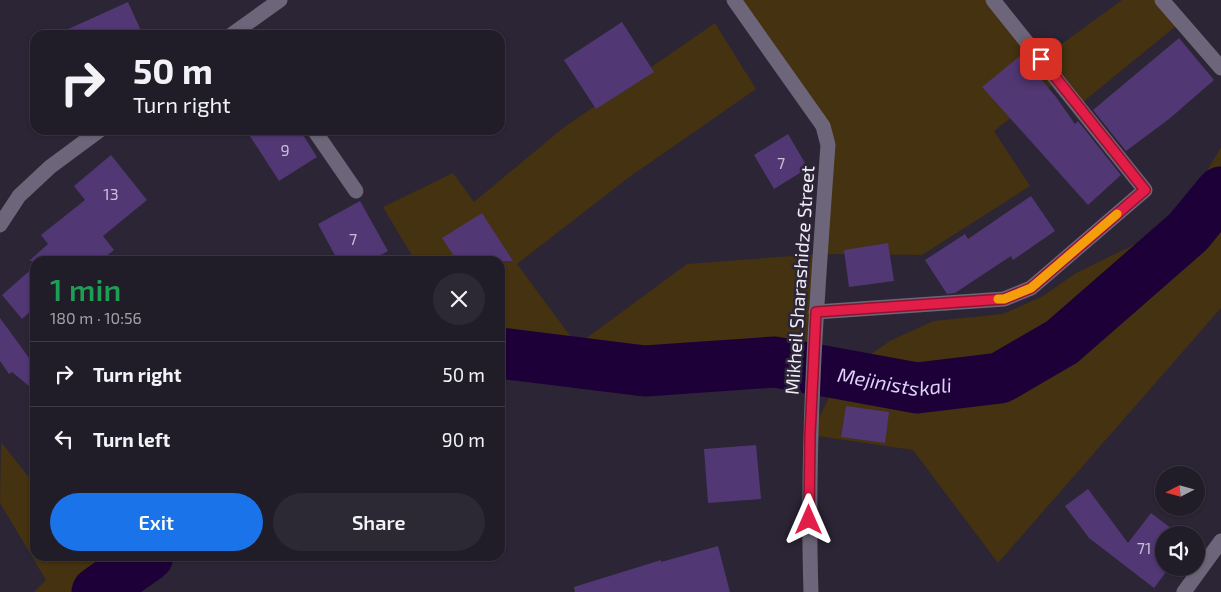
<!DOCTYPE html>
<html lang="en">
<head>
<meta charset="utf-8">
<style>
  :root { --surface:#201c28; --page:#2d2934; --text:#f1f3f6; --muted:#a2a1a8; --line:#3d3a45; --accent:#1a73e8 }
  body { margin:0; font-family:"Exo 2",sans-serif; background:var(--page); color:var(--text); height:100vh; display:flex; flex-direction:column; font-size:19px; white-space:nowrap }
  * { box-sizing:border-box; margin:0 }
  p { font-size:16px; color:var(--muted) }
  .icon { flex:none; width:28px; height:28px; fill:none; stroke:currentColor; stroke-width:2; stroke-linecap:round; stroke-linejoin:round }
  .map { position:relative; flex:1; overflow:hidden }
  .details { position:absolute; left:30px; top:256px; width:475px; height:305px; display:flex; flex-direction:column; background:var(--surface); border-radius:15px; box-shadow:0 1px 4px #0004,0 0 0 1px var(--line) }
  .details>* { flex:none }
  .hud { position:absolute; left:30px; top:30px; width:475px; height:105px; border-radius:15px; box-shadow:0 1px 4px #0004,0 0 0 1px var(--line); background:#201c28; color:var(--text); overflow:hidden }
  .needle { width:32px; rotate:264deg }
  .fabs { position:absolute; left:1155px; top:466px; display:grid; gap:10px }
  .fabs a { display:grid; place-items:center; width:50px; height:50px; border-radius:50%; background:var(--surface); box-shadow:0 1px 4px #0004,0 0 0 1px var(--line); font-size:25px }
  .pin { position:absolute; display:grid; place-items:center; width:42px; height:42px; color:#fff; margin:-21px; border-radius:10px; box-shadow:0 2px 8px #0006 }
  .me { position:absolute; width:55px; margin:-28px; rotate:0deg; stroke-linejoin:round; filter:drop-shadow(0 0 4px #0008) }
  .turn { display:flex; align-items:center; gap:18px; height:105px; padding:0 20px; font-size:22px }
  .turn .icon { width:65px; height:65px; stroke-width:2.5 }
  .turn b { display:block; font-size:35px; line-height:42px }
  .round { display:grid; place-items:center; flex:none; width:52px; height:52px; border-radius:26px; background:var(--page) }
  .head { display:flex; align-items:center; justify-content:space-between; height:85px; padding:0 20px }
  h1 { font-size:30px; font-weight:600; line-height:38px; color:#1e9e55 }
  .action { display:flex; gap:10px; margin-top:auto; padding:10px 20px }
  .action a { flex:1; height:58px; border-radius:30px; background:var(--accent); color:#fff; font-size:20px; font-weight:600; line-height:58px; text-align:center }
  .action a+a { background:var(--page); color:var(--text) }
  ul { padding:0; list-style:none }
  li { display:flex; align-items:center; gap:15px; height:65px; padding:0 20px; border-top:1px solid var(--line) }
  li div { flex:1 }
  li b { display:block; font-size:19px }
  li em { font-style:normal }
  .map>svg:first-child { display:block }
  .green { fill:#443210 }
  .lines { fill:none; stroke-linecap:round; stroke-linejoin:round }
  .river { stroke:#1d0037; stroke-width:51 }
  .building { fill:#513773 }
  .minor { stroke:#6d667a; stroke-width:15 }
  .route-casing { stroke:#92132f; stroke-width:12 }
  .route { stroke:#e11d48; stroke-width:9 }
  .slow { stroke:#f59e0b; stroke-width:9 }
  .labels { text-anchor:middle; dominant-baseline:central; stroke-width:5; stroke-linejoin:round; paint-order:stroke }
  .number-label { font-size:16px; fill:#c8bfd7 }
  .street-label { font-size:19px; fill:#f0ecf8; stroke:#2b2535 }
  .water-label { font-size:20px; font-style:italic; fill:#dfd1f7; stroke:#2b2535 }
</style>
</head>
<body>
<div class="map">
<svg width="1221" height="592" viewBox="0 0 1221 592">
  <rect width="100%" height="100%" fill="#2b2535"/>
  <g class="green">
    <path d="M740,0h253l48,59 81,-59h40l19,22 -103,84 -20,-25 -64,50 36,55 -108,69 -102,-1 -6,86 -39,22 -130,9 -145,-18v-92h-85l-32,-54 70,-34 21,29 89,-74 152,-105 41,66 -128,89 -111,86 60,81 110,-81 133,-10 8,-109z"/>
    <path d="M1221,147v161l-223,255 -85,-113 -103,-15 31,-61 49,-33 43,-20 70,-7 40,-18 33,-23 74,-36 38,-33z"/>
    <path d="M1,442l34,43v71h113l-51,36h-63l12,-12 -46,-77z"/>
  </g>
  <g class="lines">
    <g class="river">
      <path id="s1" d="M500,353l145,18 130,-9 142,26 83,-10 62,-36 126,-110 33,-40"/>
      <path d="M97,592l51,-36"/>
    </g>
  </g>
  <g class="building">
    <path d="M128,2l15,33h-88z"/>
    <path d="M622,22l32,50 -58,37 -32,-49z"/>
    <path d="M1179,38l35,42 -45,39 -43,32 -33,-41z"/>
    <path d="M1021,55l35,42 19,27 3,-3 43,54 -33,30 -106,-118z"/>
    <path d="M246,130h54l17,27 -38,24z"/>
    <path d="M788,134l20,34 -34,21 -20,-34z"/>
    <path d="M111,155l36,45 -44,36 11,14 -14,11h-71l19,-17 -7,-9 44,-35 -11,-14z"/>
    <path d="M1031,196l24,35 -42,29 -2,-4 -56,37 -8,1 -22,-34 40,-26 3,5z"/>
    <path d="M360,201l28,50 -18,10h-32l-20,-37z"/>
    <path d="M482,213l31,48h-56l-15,-23z"/>
    <path d="M888,243l6,38 -45,6 -5,-37z"/>
    <path d="M35,266v41l-13,12 -20,-24z"/>
    <path d="M0,318l35,48v25l-23,-19 -3,2 -9,-13z"/>
    <path d="M846,406l43,6 -4,31 -44,-6z"/>
    <path d="M756,445l5,54 -53,4 -4,-54z"/>
    <path d="M1088,489l40,54 23,-30 29,22h-16v33h5l-15,20 -65,-50 -24,-32z"/>
    <path d="M718,546l12,46h-155l-1,-5 87,-27v2z"/>
  </g>
  <g class="lines">
    <g class="minor">
      <path d="M734,0l89,126 5,19c-11,149 -22,297 -17,447"/>
      <path d="M1162,0l59,68"/>
      <path d="M231,35l49,-35"/>
      <path d="M314,130l42,61"/>
      <path d="M0,225l19,-29 31,-29 50,-37"/>
      <path d="M816,312l188,-13 27,-11 114,-98 -152,-190"/>
      <path d="M1184,592l37,-51"/>
    </g>
  </g>
  <g class="lines">
    <defs>
      <path id="route" d="M809,520l1,-85 6,-123 188,-13 27,-11 114,-98 -104,-131"/>
    </defs>
    <use href="#route" class="route-casing"/>
    <use href="#route" class="route"/>
    <path class="slow" d="M998,299h6l27,-11 86,-74"/>
  </g>
  <g class="labels">
    <g class="number-label">
      <text x="285" y="149">9</text>
      <text x="781" y="162">7</text>
      <text x="111" y="193">13</text>
      <text x="353" y="238">7</text>
      <text x="1144" y="547">71</text>
    </g>
    <g class="street-label">
      <text transform="translate(799 280) rotate(-86)">Mikheil Sharashidze Street</text>
    </g>
    <g class="water-label">
      <text stroke="none"><textPath href="#s1" startOffset="398">Mejinistskali</textPath></text>
    </g>
  </g>
</svg>
<div class="fabs">
<a><svg class="needle" viewBox="-14 -14 28 28"><path d="M0-13l5 13h-10z" fill="#e53935"/><path d="M0 13l5-13h-10z" fill="#a2a1a8"/></svg></a>
<a><svg class="icon" aria-label="sound" viewBox="0 0 24 24"><path d="M4 9h4l5-4v14l-5-4H4zM17 9q2 3 0 6"/></svg></a>
</div>
<div class="pin" style="left:1041px;top:59px;background:#d93025"><svg class="icon" aria-label="arrive" viewBox="0 0 24 24"><path d="M6 21V4h12l-3 4 3 4H6"/></svg></div>
<svg class="me" style="left:809px;top:520px" viewBox="-20 -20 40 40"><path d="M0-17L14 15 0 8-14 15z" fill="#e11d48" stroke="#fff" stroke-width="4"/></svg>
<div class="hud">
<div class="turn"><svg class="icon" aria-label="right" viewBox="0 0 24 24"><path d="M7 20v-9h11M14 6l5 5-5 5"/></svg><div><b>50 m</b>Turn right</div></div>
</div>
<section class="details">
<div class="head"><div><h1>1 min</h1><p>180 m · 10:56</p></div><a class="round"><svg class="icon" aria-label="close" viewBox="0 0 24 24"><path d="M6 6l12 12M18 6L6 18"/></svg></a></div>
<ul>
<li><svg class="icon" aria-label="right" viewBox="0 0 24 24"><path d="M7 20v-9h11M14 6l5 5-5 5"/></svg><div><b>Turn right</b></div><em>50 m</em></li>
<li><svg class="icon" aria-label="left" viewBox="0 0 24 24"><path d="M17 20v-9H6M10 6l-5 5 5 5"/></svg><div><b>Turn left</b></div><em>90 m</em></li>
</ul>
<div class="action"><a>Exit</a><a>Share</a></div>
</section>
</div>
</body>
</html>
